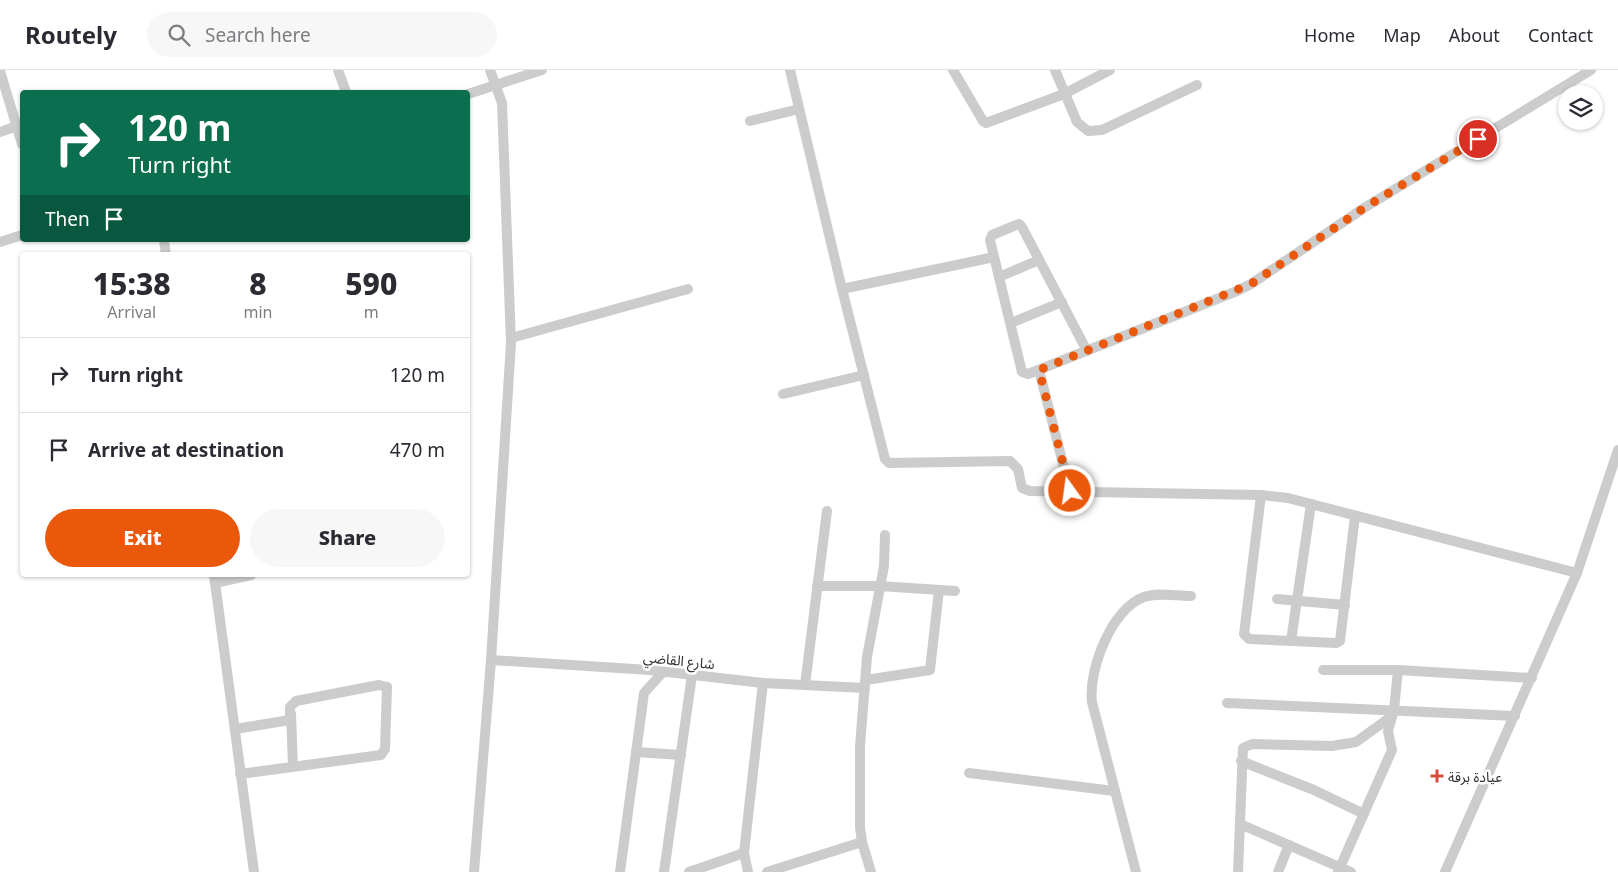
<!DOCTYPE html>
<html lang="en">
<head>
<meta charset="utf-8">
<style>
  :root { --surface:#fff; --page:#f7f7f7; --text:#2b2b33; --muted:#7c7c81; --line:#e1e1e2; --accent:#ea580c }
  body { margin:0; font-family:"Noto Sans","Noto Sans Arabic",sans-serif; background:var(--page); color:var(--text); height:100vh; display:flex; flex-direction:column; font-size:19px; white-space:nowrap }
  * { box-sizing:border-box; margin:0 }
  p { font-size:16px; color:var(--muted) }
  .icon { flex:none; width:28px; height:28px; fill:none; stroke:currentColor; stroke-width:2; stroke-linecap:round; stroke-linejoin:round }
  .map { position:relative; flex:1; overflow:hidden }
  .drawer { position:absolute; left:20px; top:182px; width:450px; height:325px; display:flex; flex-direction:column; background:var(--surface); border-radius:5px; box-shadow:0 1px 4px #0004 }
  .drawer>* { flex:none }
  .guide { position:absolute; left:20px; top:20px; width:450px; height:152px; border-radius:5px; box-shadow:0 1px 4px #0004; background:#0b6e4f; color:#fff; overflow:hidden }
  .fabs { position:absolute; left:1558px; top:15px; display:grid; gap:10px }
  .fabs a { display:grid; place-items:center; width:45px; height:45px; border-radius:50%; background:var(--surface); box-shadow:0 1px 4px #0004; font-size:25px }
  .pin { position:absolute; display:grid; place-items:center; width:42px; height:42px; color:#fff; margin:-21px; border:2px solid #fff; border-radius:50%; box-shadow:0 1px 5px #0007 }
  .me { position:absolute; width:55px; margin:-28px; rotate:346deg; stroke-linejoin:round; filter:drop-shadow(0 0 4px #0008) }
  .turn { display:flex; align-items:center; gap:18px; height:105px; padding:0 25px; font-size:22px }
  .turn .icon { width:65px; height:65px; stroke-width:2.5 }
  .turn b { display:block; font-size:35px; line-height:42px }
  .then { display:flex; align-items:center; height:48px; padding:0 25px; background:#0003; gap:10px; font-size:19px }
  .eta { display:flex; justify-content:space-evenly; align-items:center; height:85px; text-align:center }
  .eta b { font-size:30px; font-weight:800; line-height:35px }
  .action { display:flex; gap:10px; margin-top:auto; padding:10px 25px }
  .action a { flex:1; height:58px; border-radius:30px; background:var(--accent); color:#fff; font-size:20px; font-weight:800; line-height:58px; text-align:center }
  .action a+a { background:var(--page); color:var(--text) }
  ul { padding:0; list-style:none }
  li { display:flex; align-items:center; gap:15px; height:75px; padding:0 25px; border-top:1px solid var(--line) }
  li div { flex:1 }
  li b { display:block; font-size:19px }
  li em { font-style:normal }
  header { display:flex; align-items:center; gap:30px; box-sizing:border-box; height:70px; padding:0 25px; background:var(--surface); border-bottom:1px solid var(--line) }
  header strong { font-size:24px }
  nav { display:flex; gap:28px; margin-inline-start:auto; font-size:18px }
  .search { width:350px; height:45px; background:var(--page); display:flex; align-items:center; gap:12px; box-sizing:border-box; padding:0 18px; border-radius:28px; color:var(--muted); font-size:19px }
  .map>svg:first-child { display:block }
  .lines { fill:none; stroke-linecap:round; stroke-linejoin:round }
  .minor { stroke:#ccc; stroke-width:10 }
  .route { stroke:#ea580c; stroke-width:9; stroke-dasharray:0 16.2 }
  .poi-dot { fill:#d94c3d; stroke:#fff; stroke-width:2 }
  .labels { text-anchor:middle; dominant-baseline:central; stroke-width:5; stroke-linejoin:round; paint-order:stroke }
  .street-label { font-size:14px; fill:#2f2f2f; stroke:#fff }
  .poi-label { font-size:14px; fill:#2f2f2f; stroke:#fff; text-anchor:start }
</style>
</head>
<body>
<header>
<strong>Routely</strong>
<div class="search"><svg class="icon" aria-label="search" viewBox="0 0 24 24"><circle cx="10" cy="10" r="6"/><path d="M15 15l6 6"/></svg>Search here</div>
<nav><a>Home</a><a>Map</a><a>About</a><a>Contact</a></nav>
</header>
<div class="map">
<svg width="1618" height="802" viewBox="0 0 1618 802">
  <rect width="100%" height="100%" fill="#fff"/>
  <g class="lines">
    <g class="minor">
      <path d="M338,0l8,22"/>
      <path d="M790,0l52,219 43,170 4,4 121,-2 8,8 4,19 8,3 231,4 27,3 289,75"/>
      <path d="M953,0l30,51 3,2 78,-29 46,-24"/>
      <path d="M1055,0l22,52 11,9 14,-1 95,-45"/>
      <path d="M0,1l22,73"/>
      <path d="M468,24l74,-24"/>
      <path d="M750,51l49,-12"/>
      <path d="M0,62l17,-6"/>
      <path d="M164,170l2,15"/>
      <path d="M0,172l22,-7"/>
      <path d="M999,207l40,-17"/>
      <path d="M842,219l152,-32"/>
      <path d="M1011,253l51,-21"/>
      <path d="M511,268l177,-49"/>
      <path d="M1087,281l-65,-124 -3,-3 -27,11 -2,5 32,132 6,2 209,-83 14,-7 113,-76 227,-138"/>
      <path d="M1039,300l31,121"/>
      <path d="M783,324l81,-19"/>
      <path d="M1261,425l-17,139 5,5 87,4 4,-2 15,-125"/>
      <path d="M214,505l40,297"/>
      <path d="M215,513l36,-8"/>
      <path d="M817,516h63l75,5"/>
      <path d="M1277,529l68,6"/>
      <path d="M1291,571l20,-137"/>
      <path d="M491,590l159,10 113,13 102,5"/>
      <path d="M1323,600h75l134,8"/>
      <path d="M866,610l64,-10 9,-80"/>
      <path d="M805,615l22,-174"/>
      <path d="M1227,633l288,13"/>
      <path d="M291,644l2,52"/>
      <path d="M235,659l55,-9v-13l6,-6 83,-16 8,2"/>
      <path d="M636,682l45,3"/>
      <path d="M1241,691l73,29 50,24"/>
      <path d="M969,703l145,18"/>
      <path d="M240,704l141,-19 4,-6 2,-62"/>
      <path d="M1240,754l111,48"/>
      <path d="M862,772l-2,-15v-81l7,-89 17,-91 1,-31"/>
      <path d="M474,802l17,-212 20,-317 -9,-240 -12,-33"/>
      <path d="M620,802l24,-179 19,-21"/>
      <path d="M664,802l28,-197"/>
      <path d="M689,802l55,-19"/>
      <path d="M748,802l-4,-19 19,-170"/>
      <path d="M767,802l95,-30 9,30"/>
      <path d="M1136,802l-44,-170c-4,-32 20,-94 52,-105 14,-5 32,-1 47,-1"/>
      <path d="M1238,802l5,-124 9,-4 80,2 24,-4 36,-26"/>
      <path d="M1278,802l11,-27"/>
      <path d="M1338,802l54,-122 -4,-19 6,-21 4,-40"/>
      <path d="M1445,802l132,-299 41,-123"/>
    </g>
  </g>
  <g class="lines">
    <path class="route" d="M1070,421l-31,-121 212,-86 113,-76 114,-69"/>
  </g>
  <path class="poi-dot" d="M1434.5 698.5h5v5h5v5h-5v5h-5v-5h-5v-5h5z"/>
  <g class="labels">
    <g class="street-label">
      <text transform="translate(679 590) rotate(6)">شارع القاضي</text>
    </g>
    <g class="poi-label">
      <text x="1448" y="706">عيادة برقة</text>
    </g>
  </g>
</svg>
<div class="fabs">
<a><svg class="icon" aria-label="layers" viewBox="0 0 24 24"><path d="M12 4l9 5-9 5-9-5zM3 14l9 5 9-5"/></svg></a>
</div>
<div class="pin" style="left:1478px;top:69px;background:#d93025"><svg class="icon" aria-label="arrive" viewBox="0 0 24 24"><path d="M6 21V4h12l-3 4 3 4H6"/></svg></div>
<svg class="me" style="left:1070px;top:421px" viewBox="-20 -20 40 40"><circle r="17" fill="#ea580c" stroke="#fff" stroke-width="3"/><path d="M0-11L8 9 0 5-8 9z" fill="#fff"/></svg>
<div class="guide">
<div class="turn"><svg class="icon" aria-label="right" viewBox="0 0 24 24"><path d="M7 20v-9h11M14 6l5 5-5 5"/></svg><div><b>120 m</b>Turn right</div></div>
<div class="then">Then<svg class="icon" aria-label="arrive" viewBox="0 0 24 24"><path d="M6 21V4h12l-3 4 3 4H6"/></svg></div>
</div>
<section class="drawer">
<div class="eta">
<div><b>15:38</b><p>Arrival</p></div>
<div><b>8</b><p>min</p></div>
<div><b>590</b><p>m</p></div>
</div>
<ul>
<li><svg class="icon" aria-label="right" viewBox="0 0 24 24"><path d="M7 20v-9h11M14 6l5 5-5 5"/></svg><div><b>Turn right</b></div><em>120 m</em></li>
<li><svg class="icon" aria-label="arrive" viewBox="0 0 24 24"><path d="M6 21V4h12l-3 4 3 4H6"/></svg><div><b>Arrive at destination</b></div><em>470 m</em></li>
</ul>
<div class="action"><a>Exit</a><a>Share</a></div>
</section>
</div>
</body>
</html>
